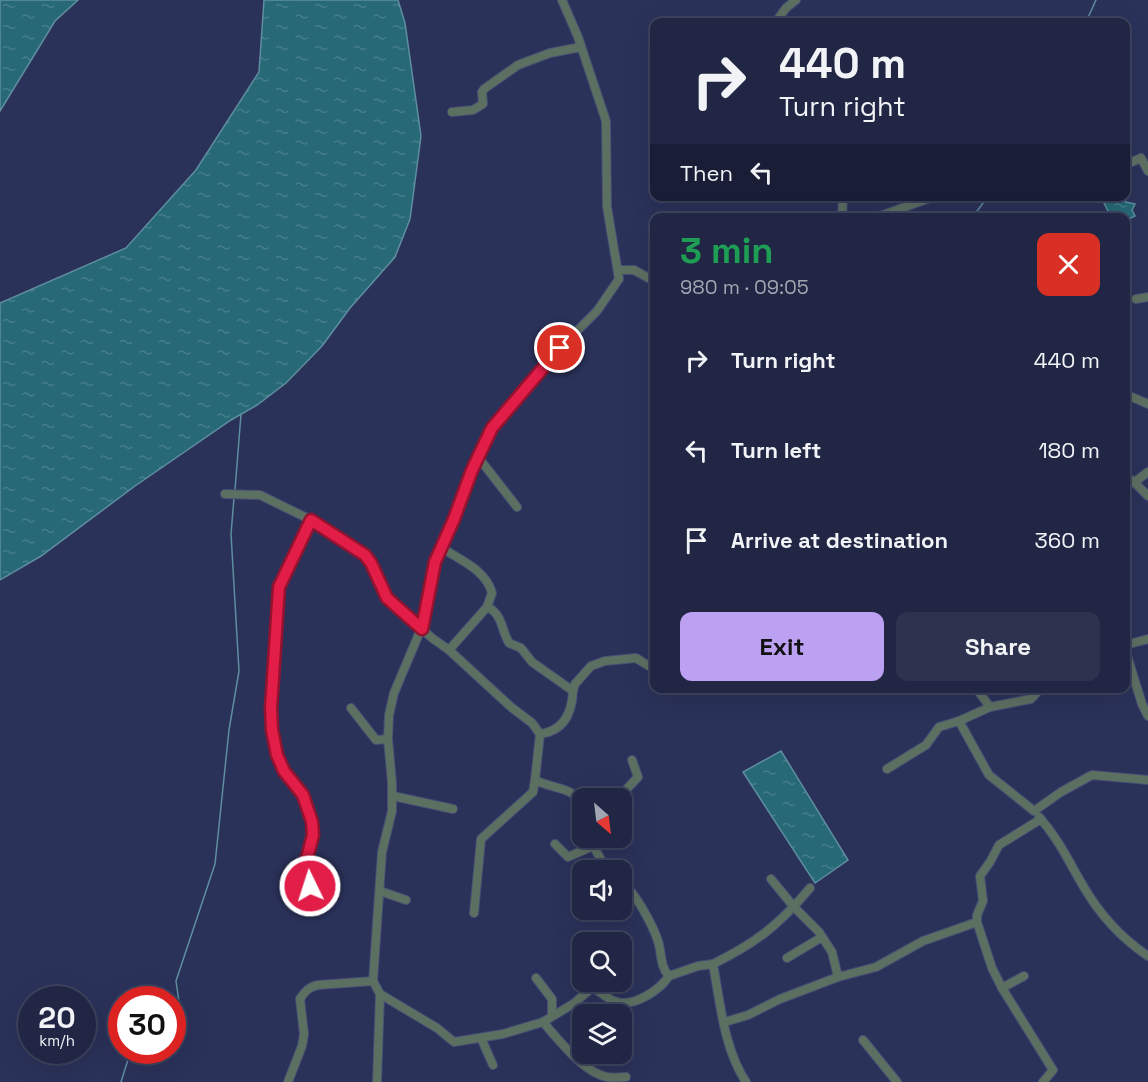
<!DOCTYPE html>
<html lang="en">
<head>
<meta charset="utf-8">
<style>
  :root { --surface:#202644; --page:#2d324f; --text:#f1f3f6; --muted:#a2a5b2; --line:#3d435d; --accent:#bca0f2 }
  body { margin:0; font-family:"Space Grotesk",sans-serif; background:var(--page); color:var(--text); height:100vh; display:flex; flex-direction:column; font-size:22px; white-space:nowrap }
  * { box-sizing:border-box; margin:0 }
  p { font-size:20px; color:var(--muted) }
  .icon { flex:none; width:33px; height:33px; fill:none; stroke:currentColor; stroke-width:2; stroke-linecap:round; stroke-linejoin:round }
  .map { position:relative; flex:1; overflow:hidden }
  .side { position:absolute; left:650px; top:213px; width:480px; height:480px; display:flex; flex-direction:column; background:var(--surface); border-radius:12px; box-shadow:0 6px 24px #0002,0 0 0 2px var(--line) }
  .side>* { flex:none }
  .guide { position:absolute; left:650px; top:18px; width:480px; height:183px; border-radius:12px; box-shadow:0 6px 24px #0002,0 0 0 2px var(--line); background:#202644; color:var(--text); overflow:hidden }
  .needle { width:39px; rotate:152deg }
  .tools { position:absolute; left:572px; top:788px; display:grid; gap:12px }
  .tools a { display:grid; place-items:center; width:60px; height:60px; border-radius:12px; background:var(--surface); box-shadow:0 6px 24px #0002,0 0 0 2px var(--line); font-size:30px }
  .speed { position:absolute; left:18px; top:986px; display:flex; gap:12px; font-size:30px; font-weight:700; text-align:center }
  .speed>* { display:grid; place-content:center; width:78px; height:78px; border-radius:50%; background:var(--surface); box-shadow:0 6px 24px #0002,0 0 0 2px var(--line); line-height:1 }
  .speed small { font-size:15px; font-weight:400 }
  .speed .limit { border:9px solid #d22; background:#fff; color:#111 }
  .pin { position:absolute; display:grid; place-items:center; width:51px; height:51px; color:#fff; margin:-26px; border:3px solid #fff; border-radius:50%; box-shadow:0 2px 6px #0007 }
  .me { position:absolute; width:66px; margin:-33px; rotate:356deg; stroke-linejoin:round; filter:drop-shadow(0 0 4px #0008) }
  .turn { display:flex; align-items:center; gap:21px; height:126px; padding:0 30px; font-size:27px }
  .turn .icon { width:78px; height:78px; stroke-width:2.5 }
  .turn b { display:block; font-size:42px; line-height:51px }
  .then { display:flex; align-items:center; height:57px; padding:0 30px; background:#0003; gap:12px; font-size:22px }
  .round { display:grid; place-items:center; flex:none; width:63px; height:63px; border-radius:12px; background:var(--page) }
  .head { display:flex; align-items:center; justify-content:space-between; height:102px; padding:0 30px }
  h1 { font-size:36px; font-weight:800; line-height:45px; color:#1e9e55 }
  .cta { display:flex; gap:12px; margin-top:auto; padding:12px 30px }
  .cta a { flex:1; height:69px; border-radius:12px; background:var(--accent); color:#111; font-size:24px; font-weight:800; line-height:69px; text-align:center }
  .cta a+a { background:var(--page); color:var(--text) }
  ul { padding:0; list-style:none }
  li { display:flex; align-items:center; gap:18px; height:90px; padding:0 30px }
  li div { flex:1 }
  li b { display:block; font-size:22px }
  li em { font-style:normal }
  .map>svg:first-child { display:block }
  .water { fill:url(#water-ripples); stroke:#5e8e9f; stroke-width:1.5 }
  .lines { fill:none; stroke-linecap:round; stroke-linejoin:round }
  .stream { stroke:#5e8e9f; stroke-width:1.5 }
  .minor-casing { stroke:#474e74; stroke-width:10 }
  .minor { stroke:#5c7062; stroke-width:8 }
  .route-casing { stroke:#92132f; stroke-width:15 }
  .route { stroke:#e11d48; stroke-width:10 }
</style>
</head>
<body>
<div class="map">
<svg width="1148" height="1082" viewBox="0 0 1148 1082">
  <defs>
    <pattern id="water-ripples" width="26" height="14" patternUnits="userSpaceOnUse" patternTransform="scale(1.5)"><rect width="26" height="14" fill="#276977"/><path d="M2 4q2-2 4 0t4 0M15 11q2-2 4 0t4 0" fill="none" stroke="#467e8b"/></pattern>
  </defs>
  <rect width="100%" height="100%" fill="#2b325a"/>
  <g class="water">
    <path d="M0,0h78l-23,21 -55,90z"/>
    <path d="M264,0h134l7,23 16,113 -11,83 -15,38 -45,51 -28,38 -36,37 -29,22 -26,15 -96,66 -94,70 -41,24v-277l126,-55 70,-78 63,-98z"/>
    <path d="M1117,197h6l3,5 9,2 -3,6 3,6 -10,5v-3l-14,-1 -7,-14z"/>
    <path d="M781,751l67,109 -33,23 -72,-111z"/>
  </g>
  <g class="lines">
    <g class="stream">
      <path d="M1086,22l10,-22"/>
      <path d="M972,218l14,-19 -1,-3"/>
      <path d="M235,490l6,-76"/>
      <path d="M172,1005l7,-3 -3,-21 39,-117 14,-134 10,-59 -8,-137 3,-36"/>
      <path d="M121,1082l10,-32"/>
    </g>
    <defs>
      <g id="minor">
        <path d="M776,22l10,-14 10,-8"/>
        <path d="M452,112l21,-2 10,-6 -1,-12 2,-3 34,-24 32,-12 31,-6"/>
        <path d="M1125,165l16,-7 7,13"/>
        <path d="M842,218l1,-22"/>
        <path d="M875,218l60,-22"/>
        <path d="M618,270h16l20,11"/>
        <path d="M1136,299l12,-2"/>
        <path d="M1125,394l23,10"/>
        <path d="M478,457l39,50"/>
        <path d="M1148,472l-12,9v3l12,12"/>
        <path d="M1125,475l11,9"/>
        <path d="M225,494l35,1 51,25 54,35 6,8 16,35 45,40 17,12 62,57 21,16 8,11c24,-3 32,-21 33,-43l-41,-29 -11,-14 -12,-5c-8,-13 -6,-29 -22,-36l5,-14c-6,-23 -32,-33 -50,-45"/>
        <path d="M1125,645l23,-6"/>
        <path d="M1125,649l17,55 6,12"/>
        <path d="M449,650l38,-43"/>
        <path d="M976,688l14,19 -31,14 30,54 45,36 27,-19 31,-17 56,5"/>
        <path d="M573,691l2,-7 16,-18 14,-5 31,-3 18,11"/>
        <path d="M990,707l41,-8 10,-11"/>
        <path d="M351,708l25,32 12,-1"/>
        <path d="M540,734l-5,46c21,11 46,5 47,34"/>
        <path d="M887,769l39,-24 13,-18 20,-6"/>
        <path d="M393,796l60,13"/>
        <path d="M609,798l15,-6 14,-15 -6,-17"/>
        <path d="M1039,817c19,21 29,43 43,67 16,28 39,54 66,72"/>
        <path d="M588,837l19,33"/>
        <path d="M555,844l13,13 25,-11"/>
        <path d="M771,879l23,28 25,25 13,20 6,25"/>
        <path d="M621,882c14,9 32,44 37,59 4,13 2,26 11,35l29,-10 15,-2c7,38 11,85 33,118"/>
        <path d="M310,886l-4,-24 7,-27 -1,-13 -9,-27 -19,-24 -7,-16 -5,-24 -1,-23 8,-121 32,-67"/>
        <path d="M380,891l26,9"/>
        <path d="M474,913l7,-74 52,-47 2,-12"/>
        <path d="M977,922l15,46 10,20 22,-12"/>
        <path d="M787,958l35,-21"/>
        <path d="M713,964c43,-21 66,-39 97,-76"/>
        <path d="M536,978l16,21v16"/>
        <path d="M1002,988l51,82 -10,12"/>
        <path d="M380,994l57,34 17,14 49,-8 40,-12 30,-18 19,-16c9,3 15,12 25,14 17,5 43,-12 52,-26"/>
        <path d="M543,1022c15,17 41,51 64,55 6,1 13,0 19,0"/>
        <path d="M725,1022l23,-7 32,-16 58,-22 38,-10 47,-26 54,-19v-7l6,-14 -3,-25 10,-14 9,-17 42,-26"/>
        <path d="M481,1038l12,27"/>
        <path d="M863,1040l34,42"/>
        <path d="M288,1082l14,-36 2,-12 -4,-35c5,-8 9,-12 18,-14l55,-4"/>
        <path d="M377,1082l3,-88 -7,-13 9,-129 10,-41v-28l-4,-44 1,-24 5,-22 27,-64 14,-67 19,-43 18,-49 20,-42 68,-80 37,-37 22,-32 -12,-72 -1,-86 -28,-84 -16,-37"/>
      </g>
    </defs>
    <use href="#minor" class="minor-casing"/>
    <use href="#minor" class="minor"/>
  </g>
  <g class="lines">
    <defs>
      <path id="route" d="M310,886l-4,-24 7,-27 -1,-13 -9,-27 -19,-24 -7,-16 -5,-25 -1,-22 8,-121 32,-67 54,35 6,8 16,35 35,31 13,-67 19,-43 18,-49 20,-42 68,-80"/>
    </defs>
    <use href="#route" class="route-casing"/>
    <use href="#route" class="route"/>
  </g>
</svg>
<div class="tools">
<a><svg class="needle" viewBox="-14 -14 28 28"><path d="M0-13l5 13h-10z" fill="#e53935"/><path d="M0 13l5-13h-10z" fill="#a2a5b2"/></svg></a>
<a><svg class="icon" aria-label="sound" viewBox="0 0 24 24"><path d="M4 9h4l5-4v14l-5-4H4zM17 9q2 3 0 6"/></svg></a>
<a><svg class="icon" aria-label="search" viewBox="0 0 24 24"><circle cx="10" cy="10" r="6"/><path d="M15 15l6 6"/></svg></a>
<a><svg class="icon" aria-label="layers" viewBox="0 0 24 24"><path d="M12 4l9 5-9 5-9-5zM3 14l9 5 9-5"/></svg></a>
</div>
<div class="speed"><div>20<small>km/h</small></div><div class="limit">30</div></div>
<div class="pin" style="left:560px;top:348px;background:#d93025"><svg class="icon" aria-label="arrive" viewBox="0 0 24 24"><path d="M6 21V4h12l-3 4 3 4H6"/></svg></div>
<svg class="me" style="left:310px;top:886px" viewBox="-20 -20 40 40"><circle r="17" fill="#e11d48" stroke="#fff" stroke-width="3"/><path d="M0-11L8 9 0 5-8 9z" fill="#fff"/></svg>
<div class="guide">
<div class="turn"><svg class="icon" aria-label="right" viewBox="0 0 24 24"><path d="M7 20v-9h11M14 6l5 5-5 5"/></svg><div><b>440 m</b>Turn right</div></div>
<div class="then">Then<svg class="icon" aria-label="left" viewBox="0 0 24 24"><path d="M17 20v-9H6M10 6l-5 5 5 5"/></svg></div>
</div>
<section class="side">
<div class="head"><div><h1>3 min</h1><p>980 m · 09:05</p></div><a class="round" style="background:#d93025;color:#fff"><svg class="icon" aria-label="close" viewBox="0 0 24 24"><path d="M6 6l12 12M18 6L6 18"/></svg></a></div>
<ul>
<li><svg class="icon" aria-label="right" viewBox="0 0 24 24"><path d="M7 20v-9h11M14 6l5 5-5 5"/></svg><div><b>Turn right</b></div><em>440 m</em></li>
<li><svg class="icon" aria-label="left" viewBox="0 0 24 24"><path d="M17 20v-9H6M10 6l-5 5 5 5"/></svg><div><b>Turn left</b></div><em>180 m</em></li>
<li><svg class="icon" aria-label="arrive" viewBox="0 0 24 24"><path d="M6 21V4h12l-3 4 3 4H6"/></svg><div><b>Arrive at destination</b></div><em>360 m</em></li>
</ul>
<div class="cta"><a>Exit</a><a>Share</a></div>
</section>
</div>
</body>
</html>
